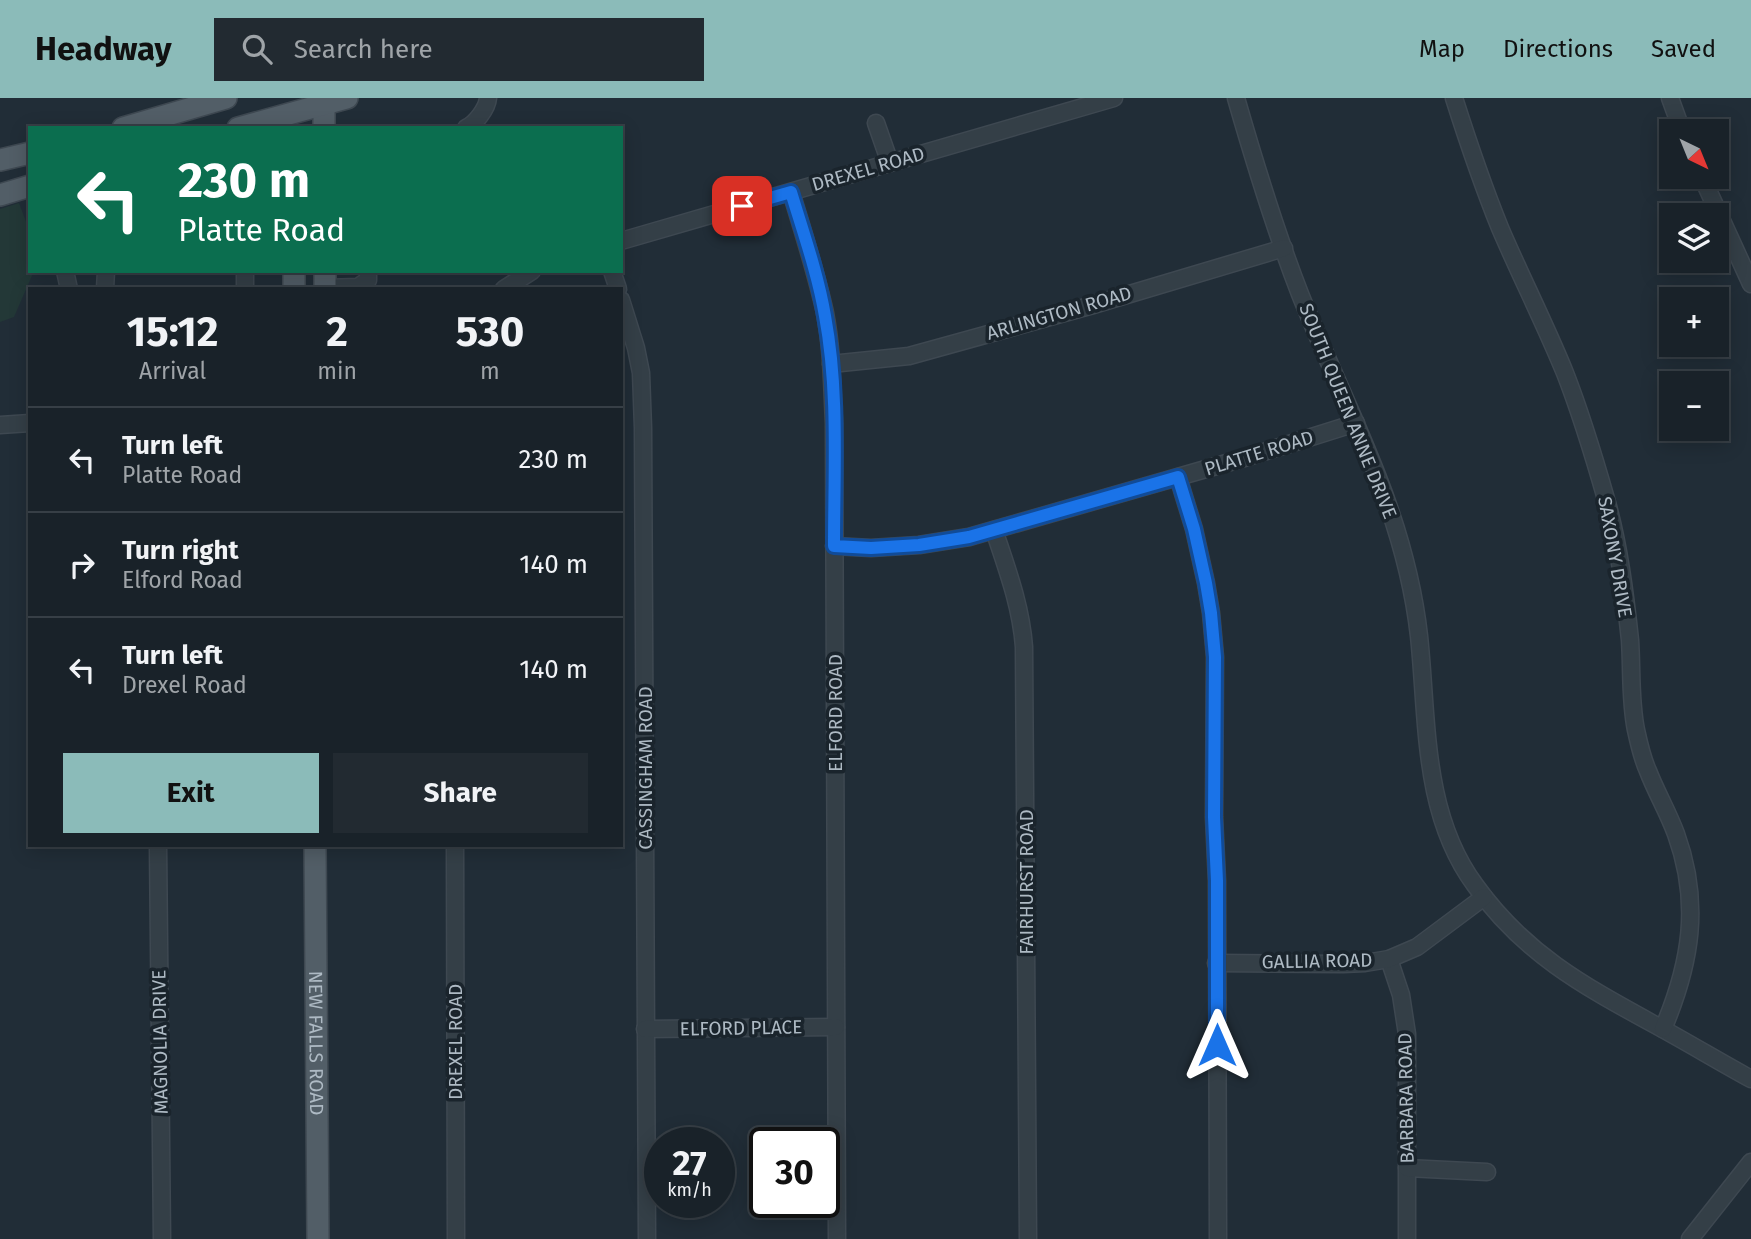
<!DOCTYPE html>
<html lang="en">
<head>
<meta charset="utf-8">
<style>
  :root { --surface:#192229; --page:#222a31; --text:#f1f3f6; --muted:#9fa4a8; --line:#373f46; --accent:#8bbbb9 }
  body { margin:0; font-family:"Fira Sans",sans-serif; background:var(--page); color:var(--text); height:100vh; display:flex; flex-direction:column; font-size:26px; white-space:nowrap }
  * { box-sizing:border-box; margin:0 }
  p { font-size:23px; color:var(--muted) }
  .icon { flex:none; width:38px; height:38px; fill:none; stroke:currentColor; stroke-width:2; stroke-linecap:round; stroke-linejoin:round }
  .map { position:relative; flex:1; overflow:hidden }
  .sheet { position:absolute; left:28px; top:189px; width:595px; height:560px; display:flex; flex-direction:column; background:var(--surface); border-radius:0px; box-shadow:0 4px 18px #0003,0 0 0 2px var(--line) }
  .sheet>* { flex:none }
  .hud { position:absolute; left:28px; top:28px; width:595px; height:147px; border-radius:0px; box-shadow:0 4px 18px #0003,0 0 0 2px var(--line); background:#0b6e4f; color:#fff; overflow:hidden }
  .needle { width:46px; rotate:137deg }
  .buttons { position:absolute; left:1659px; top:21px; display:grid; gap:14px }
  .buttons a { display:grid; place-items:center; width:70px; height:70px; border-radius:0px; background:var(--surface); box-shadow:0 4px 18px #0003,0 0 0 2px var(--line); font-size:35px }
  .speed { position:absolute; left:644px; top:1029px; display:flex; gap:14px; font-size:35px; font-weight:700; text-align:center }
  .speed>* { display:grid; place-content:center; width:91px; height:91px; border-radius:50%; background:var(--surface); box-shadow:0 4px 18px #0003,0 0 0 2px var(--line); line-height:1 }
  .speed small { font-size:18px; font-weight:400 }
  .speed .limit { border:4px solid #111; border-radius:10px; background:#fff; color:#111 }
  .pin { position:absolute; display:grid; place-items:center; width:60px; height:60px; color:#fff; margin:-30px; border-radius:14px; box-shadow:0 4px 10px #0006 }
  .me { position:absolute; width:77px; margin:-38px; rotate:0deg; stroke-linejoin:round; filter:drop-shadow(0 0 5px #0008) }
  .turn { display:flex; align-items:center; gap:24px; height:147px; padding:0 35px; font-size:32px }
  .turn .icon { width:91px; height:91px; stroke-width:2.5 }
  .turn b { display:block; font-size:49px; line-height:60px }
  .eta { display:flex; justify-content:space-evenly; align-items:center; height:119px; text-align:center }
  .eta b { font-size:42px; font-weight:700; line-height:49px }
  .primary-button { display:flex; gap:14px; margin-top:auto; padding:14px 35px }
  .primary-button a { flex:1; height:80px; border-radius:0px; background:var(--accent); color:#111; font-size:28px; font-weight:700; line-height:80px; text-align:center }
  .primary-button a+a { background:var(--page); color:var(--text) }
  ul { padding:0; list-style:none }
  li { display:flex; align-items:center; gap:21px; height:105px; padding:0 35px; border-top:2px solid var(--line) }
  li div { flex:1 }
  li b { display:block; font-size:26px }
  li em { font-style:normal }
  header { display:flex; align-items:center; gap:42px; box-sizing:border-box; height:98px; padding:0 35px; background:var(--accent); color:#111 }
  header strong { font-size:33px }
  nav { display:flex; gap:38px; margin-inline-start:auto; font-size:24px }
  .search { width:490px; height:63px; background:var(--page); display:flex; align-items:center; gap:18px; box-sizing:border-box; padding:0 24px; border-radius:0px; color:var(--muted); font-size:26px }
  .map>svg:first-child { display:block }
  .green { fill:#233837 }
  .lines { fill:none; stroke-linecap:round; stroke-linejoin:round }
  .minor-casing { stroke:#3e4851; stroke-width:19 }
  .major-casing { stroke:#3e4851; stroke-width:24 }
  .minor { stroke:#343f47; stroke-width:16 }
  .major { stroke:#525e67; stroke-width:21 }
  .route-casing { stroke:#114b97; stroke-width:18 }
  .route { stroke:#1a73e8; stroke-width:12 }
  .labels { text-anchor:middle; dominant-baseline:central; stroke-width:7; stroke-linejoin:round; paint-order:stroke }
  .street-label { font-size:19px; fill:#aebac4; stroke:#1a242c }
</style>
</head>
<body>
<header>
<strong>Headway</strong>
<div class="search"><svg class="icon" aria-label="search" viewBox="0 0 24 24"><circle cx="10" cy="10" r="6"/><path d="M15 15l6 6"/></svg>Search here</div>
<nav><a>Map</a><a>Directions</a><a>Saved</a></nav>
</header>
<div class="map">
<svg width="1751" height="1141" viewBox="0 0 1751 1141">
  <rect width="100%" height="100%" fill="#212d37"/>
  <path class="green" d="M19,105l11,29v39h4l-20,46 -14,5v-113z"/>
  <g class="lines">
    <defs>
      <g id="minor">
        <path d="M1236,0c19,66 39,132 64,196 46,115 105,216 119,342 9,85 3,177 56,249 50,70 111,102 184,142 31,17 61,35 92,52"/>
        <path d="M1454,0c14,44 29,88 46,130 21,49 45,96 65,145 16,41 29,84 41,126 13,46 19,94 24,141 2,30 0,61 6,90 3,14 6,28 12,41 8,21 20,41 28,63 25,69 15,129 -13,195"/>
        <path d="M1670,0l12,33"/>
        <path d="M876,25l14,40"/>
        <path d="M466,30c9,-4 21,-19 22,-30"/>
        <path d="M1702,79l49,107"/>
        <path d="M791,94c12,40 25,80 34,121 7,36 7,73 9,110l3,816"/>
        <path d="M621,143l493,-143"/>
        <path d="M65,173l4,18"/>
        <path d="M245,173v18"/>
        <path d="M612,173l6,18"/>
        <path d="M325,190l33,-1 10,-7v-9"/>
        <path d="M105,191l1,-18"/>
        <path d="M504,191l28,-18"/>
        <path d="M621,202l15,48 5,25 2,55 4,811"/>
        <path d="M831,266l78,-8 184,-51 191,-57"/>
        <path d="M0,327l30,-2"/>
        <path d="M1178,379l16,52 12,54 5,30 4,44 -1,160 3,64 1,358"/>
        <path d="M994,432c13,39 27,76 30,117l4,592"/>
        <path d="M834,448l37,2 48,-3 50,-8 282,-81 105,-33"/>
        <path d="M158,747l4,394"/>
        <path d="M455,747l1,394"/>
        <path d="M1389,861l12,36 6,39v205"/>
        <path d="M1216,865l127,1 22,-1 24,-4 28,-12 67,-50"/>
        <path d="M645,931l191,-2"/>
        <path d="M1407,1070l80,4"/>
        <path d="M1690,1141l61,-77"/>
      </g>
      <g id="major">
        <path d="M324,0v30"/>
        <path d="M123,30l103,-30"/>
        <path d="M238,30l109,-30"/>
        <path d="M0,62l30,-7"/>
        <path d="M0,97l30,-9"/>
        <path d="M294,173v18"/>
        <path d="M325,173v18"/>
        <path id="s1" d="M315,747l3,394"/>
      </g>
    </defs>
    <use href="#minor" class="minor-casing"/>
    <use href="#major" class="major-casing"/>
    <use href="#minor" class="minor"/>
    <use href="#major" class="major"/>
  </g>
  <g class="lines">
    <defs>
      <path id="route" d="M742,108l49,-14c12,40 27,82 34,124 14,75 9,154 9,230l37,2 48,-3 50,-8 209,-60 16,52 12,54 5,30 4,44 -1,160 3,64v164"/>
    </defs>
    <use href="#route" class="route-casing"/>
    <use href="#route" class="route"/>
  </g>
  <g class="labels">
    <g class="street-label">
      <text transform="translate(868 71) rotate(-16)">DREXEL ROAD</text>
      <text transform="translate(1059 215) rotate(-16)">ARLINGTON ROAD</text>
      <text transform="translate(1348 313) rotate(68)">SOUTH QUEEN ANNE DRIVE</text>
      <text transform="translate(1259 355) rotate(-17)">PLATTE ROAD</text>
      <text transform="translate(1615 459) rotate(80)">SAXONY DRIVE</text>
      <text transform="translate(835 615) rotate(-90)">ELFORD ROAD</text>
      <text transform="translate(645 670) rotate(-90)">CASSINGHAM ROAD</text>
      <text transform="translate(1026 784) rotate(-90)">FAIRHURST ROAD</text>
      <text transform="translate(1317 863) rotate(-1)">GALLIA ROAD</text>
      <text transform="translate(741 930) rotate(-1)">ELFORD PLACE</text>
      <text transform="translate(160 944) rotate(-91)">MAGNOLIA DRIVE</text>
      <text stroke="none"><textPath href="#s1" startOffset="198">NEW FALLS ROAD</textPath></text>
      <text transform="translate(455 944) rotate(-90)">DREXEL ROAD</text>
      <text transform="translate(1406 1000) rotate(-91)">BARBARA ROAD</text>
    </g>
  </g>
</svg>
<div class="buttons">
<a><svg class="needle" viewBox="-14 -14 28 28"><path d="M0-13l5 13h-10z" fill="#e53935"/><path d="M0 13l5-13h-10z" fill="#9fa4a8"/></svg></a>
<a><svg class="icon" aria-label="layers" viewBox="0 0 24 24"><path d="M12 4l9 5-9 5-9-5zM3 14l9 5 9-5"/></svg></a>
<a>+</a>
<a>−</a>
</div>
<div class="speed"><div>27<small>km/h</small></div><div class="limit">30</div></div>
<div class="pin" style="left:742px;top:108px;background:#d93025"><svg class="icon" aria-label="arrive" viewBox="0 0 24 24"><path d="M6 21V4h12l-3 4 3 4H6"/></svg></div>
<svg class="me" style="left:1217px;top:947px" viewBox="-20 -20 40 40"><path d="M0-17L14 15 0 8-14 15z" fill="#1a73e8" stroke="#fff" stroke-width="4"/></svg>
<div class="hud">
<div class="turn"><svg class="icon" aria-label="left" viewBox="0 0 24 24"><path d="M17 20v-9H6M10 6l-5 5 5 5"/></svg><div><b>230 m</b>Platte Road</div></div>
</div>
<section class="sheet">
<div class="eta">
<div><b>15:12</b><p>Arrival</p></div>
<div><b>2</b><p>min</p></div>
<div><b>530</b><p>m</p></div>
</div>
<ul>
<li><svg class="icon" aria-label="left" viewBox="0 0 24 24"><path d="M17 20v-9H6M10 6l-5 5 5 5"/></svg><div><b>Turn left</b><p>Platte Road</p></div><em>230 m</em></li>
<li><svg class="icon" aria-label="right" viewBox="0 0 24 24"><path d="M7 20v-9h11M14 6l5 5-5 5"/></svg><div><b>Turn right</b><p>Elford Road</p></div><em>140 m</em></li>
<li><svg class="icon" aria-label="left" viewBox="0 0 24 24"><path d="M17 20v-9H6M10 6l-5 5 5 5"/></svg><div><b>Turn left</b><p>Drexel Road</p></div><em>140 m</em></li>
</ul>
<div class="primary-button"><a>Exit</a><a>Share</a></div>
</section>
</div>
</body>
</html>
